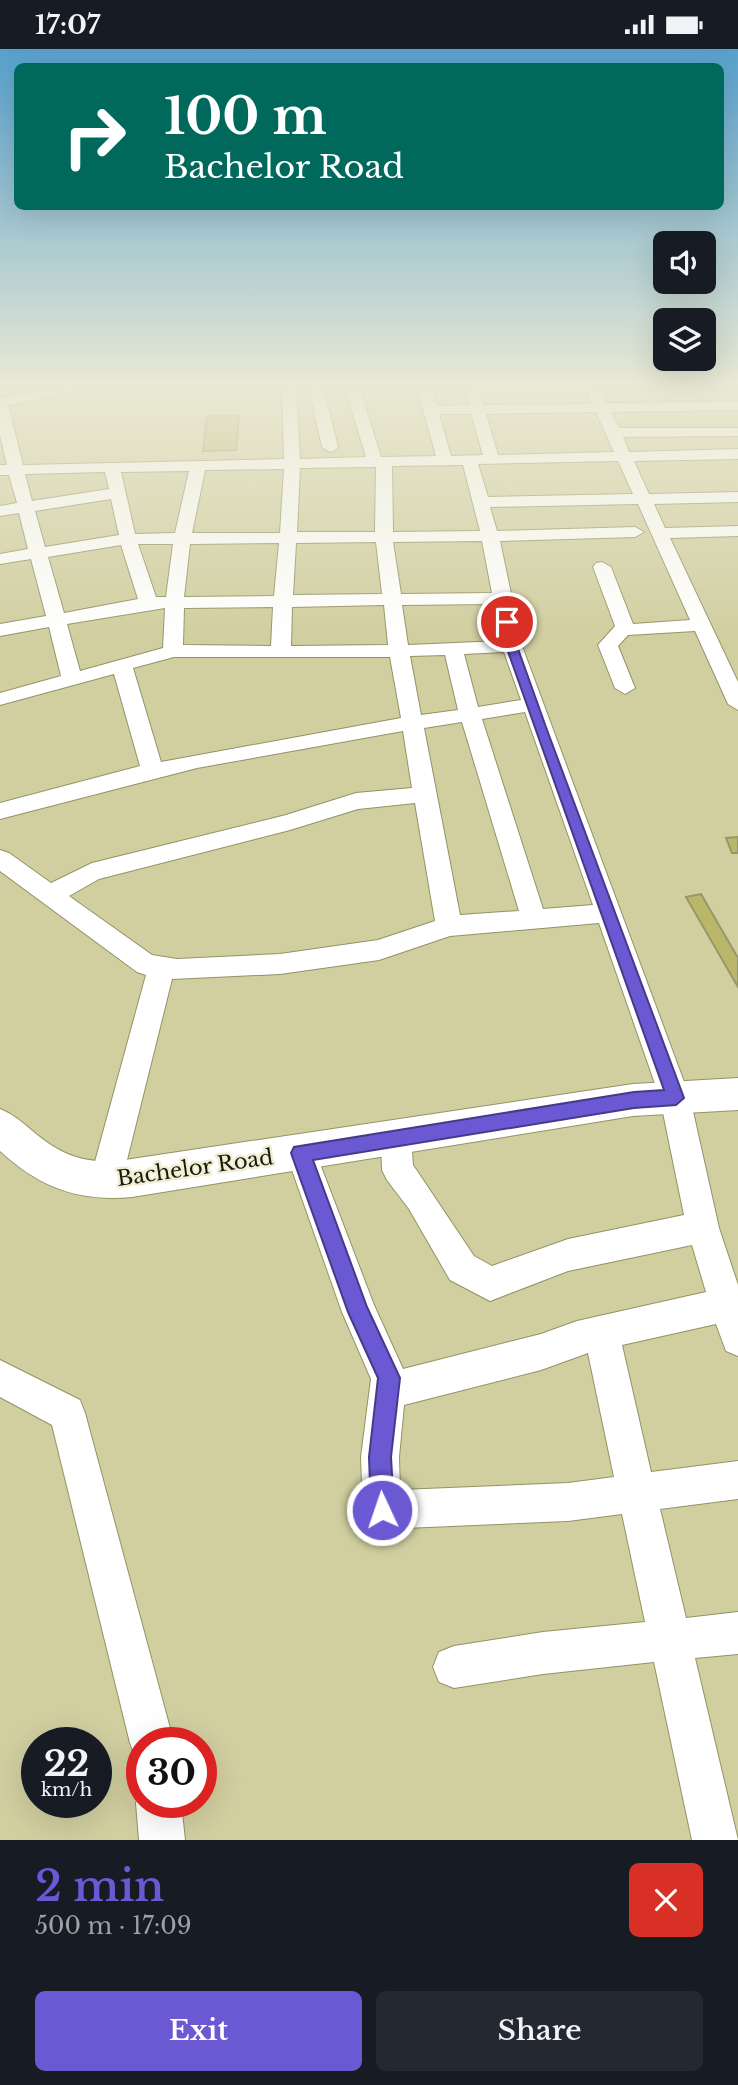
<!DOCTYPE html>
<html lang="en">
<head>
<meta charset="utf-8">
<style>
  :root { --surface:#171b24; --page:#242831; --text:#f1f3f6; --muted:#9ea1a6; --accent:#6b59d3 }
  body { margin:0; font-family:"Libre Baskerville",serif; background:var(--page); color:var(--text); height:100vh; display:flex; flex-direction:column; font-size:26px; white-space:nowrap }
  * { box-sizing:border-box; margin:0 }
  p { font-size:23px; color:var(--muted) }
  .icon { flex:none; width:38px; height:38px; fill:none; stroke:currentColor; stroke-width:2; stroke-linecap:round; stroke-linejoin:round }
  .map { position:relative; height:1791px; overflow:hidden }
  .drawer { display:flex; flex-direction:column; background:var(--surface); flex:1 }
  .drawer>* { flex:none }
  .hud { position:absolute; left:14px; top:14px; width:710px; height:147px; border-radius:10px; box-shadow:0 7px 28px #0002; background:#00695c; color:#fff; overflow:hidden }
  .tools { position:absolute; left:653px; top:182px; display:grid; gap:14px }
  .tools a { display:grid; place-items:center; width:63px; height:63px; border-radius:10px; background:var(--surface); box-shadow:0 7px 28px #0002; font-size:35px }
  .speed { position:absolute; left:21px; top:1678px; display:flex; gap:14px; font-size:35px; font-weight:700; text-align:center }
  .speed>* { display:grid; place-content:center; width:91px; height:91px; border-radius:50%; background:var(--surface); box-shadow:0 7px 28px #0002; line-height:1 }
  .speed small { font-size:18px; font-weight:400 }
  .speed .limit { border:10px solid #d22; background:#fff; color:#111 }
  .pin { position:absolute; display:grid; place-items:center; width:60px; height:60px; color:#fff; margin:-30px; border:4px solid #fff; border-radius:50%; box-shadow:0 2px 7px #0007 }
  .me { position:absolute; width:77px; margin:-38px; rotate:357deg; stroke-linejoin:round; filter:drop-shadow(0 0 5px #0008) }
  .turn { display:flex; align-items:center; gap:24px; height:147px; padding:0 35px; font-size:32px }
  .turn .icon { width:91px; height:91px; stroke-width:2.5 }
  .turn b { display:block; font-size:49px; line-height:60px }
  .round { display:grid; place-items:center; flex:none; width:74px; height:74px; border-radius:10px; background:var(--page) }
  .overview { display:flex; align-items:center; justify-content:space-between; height:119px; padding:0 35px }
  h1 { font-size:42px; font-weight:600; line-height:52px; color:var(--accent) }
  .cta { display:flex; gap:14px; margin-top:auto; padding:14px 35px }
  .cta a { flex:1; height:80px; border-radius:10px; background:var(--accent); color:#fff; font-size:28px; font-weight:600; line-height:80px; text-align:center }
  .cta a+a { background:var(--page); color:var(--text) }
  .status { display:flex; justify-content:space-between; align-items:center; height:49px; padding:0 35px; background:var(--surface); direction:ltr }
  .status svg { height:19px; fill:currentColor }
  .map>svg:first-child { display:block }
  .building { fill:#bbb76a; stroke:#99976a; stroke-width:2 }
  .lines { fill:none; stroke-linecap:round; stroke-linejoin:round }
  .minor-casing { stroke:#949265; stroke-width:2 }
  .major-casing { stroke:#949265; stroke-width:2 }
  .minor { fill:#fff; fill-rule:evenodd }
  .major { fill:#fff; fill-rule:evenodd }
  .route { fill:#6b59d3; stroke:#463a89; stroke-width:2 }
  .labels { text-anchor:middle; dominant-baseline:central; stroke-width:5; stroke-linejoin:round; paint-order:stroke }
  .street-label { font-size:21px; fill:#1b1a08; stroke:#efefd7 }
</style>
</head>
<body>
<div class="status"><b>17:07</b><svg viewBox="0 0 49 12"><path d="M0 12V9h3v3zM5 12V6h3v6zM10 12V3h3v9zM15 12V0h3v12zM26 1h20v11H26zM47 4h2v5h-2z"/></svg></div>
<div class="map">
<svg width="738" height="1791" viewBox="0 0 738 1791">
  <rect width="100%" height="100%" fill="#d1cfa0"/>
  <g class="building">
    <path d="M207,367h32l-3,34 -33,1z"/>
    <path d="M738,788v16h-6l-6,-15z"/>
    <path d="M701,845l37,64v29l-52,-90z"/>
  </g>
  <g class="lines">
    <defs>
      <g id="minor">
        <path d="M61,338h35l-88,18 15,60 261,-6 -2,-72h14l4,72 66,-2 -21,-70h14l22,70 55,-1 -19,-69h14l6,19 32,-1 -3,-18h133l8,16 131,-1v8l-127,2 8,16h119v8l-115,1 6,15 109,-3v10l-104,2 15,33 89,-2v10l-84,2 11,24 73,-2v10l-68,2 68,144v28l-10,-6 -33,-73 -67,4 -10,11 17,42 -10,6 -10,-6 -17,-43 17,-19 -22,-59 3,-4 6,-1 9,5 22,57 57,-4 -52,-116 -148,3 7,24 138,-4 9,5 -9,5 -135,4 22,105 168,452 29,130 19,57v71l-12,-5 -10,-27 -94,21 29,127 87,-11v38l-78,10 26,109 52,-6v42l-43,4 43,182h-46l-38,-178 -111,12 -89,14 -15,-6 -6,-15 6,-15 15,-6 89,-14 102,-10 -23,-108 -54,7 -186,8 -14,-5 -5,-14 -2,-53 10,-78 -29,-67 -56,-159 4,-10 11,-4 11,4 62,162 29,64 138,-35 36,-13 129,-29 -14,-47 -124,26 -78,30 -40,-21 -41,-71 -22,-29 -5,-10 -1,-32 4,-10 11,-4 11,4 4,10 2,27 61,91 18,10 76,-27 116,-24 -24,-117 -61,-175 -149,13 -71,24 -99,14 -108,5 -50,201 -5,10 -11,4 -11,-4 -5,-10 56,-205 -9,-3 -137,-101v-21l9,3 42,30 41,-20 194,-48 70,-22 56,-5 -9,-57 -206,37 -197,51v-16l140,-37 -26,-92 -114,31v-12l61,-17 -12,-49 -49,9v-12l46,-8 -15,-57 -31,5v-10l28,-5 -9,-36 -19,3v-10l17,-3 -8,-28h-9v-10h7l-7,-30v-37zM587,343l5,12 -109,1 -4,-11zM596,363l18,40 -116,3 -12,-41zM439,365h32l12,41 -32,1zM618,412l15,33 -145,3 -10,-33zM463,416l17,66 -87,1 -1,-66zM376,418l-1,65h-78l3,-64zM284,420l-4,64h-88l13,-63zM189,422l-14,62 -40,1 -14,-62zM105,423l4,17 -77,12 -7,-27zM111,450l8,36 -74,12 -10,-36zM482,492l10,52 -91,1 -8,-52zM376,493l6,52 -89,1 3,-52zM279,494l-5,53 -90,1 6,-53zM138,495h35l-7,53h-10zM121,496l17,54 -74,14 -16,-56zM494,555l7,37 -93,4 -6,-40zM384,556l4,40 -97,1 1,-39zM273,558l-2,39 -88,-1 1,-37zM165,559l-2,40 -83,23 -13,-47zM504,603l17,48 -43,7 -14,-53zM445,606l13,55 -37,5 -11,-59zM174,608h216l11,61 -240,44 -28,-94zM525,663l68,193 -50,4 -61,-190zM462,673l57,189 -59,4 -36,-187zM415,754l20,118 -57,19 -98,14 -103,5 -25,-4 -83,-59 30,-17 191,-49 68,-21zM588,1304l26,124 -46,6 -168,7 -1,-33 5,-52 137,-35z"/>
        <path d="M309,338h14l15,60 -3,3 -5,2 -8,-5z"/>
        <path d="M0,1311l80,40 5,13 89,330h-32v18l-6,-2 -6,-16 -78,-318 -52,-28z"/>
        <path d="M142,1741v13h39l4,37h-46l-3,-37z"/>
      </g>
      <path id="major" d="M738,1029v32l-105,6 -501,81c-54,5 -93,-10 -132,-46v-42c15,6 24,15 36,25 27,22 48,29 82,27l515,-77z"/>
    </defs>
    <use href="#minor" class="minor-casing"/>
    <use href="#major" class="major-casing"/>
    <use href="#minor" class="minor"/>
    <use href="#major" class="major"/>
  </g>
  <linearGradient id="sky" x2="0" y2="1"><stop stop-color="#57a0cc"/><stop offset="0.57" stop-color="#eae9d4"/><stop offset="1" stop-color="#eae9d4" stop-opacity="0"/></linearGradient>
  <rect width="738" height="589" fill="url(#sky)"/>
  <path class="route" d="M507,570l6,3 4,24 30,84 137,368 -8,7 -42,3 -321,52 54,147 33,71 -9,79 3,53 -3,8 -9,3 -8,-3 -3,-8 -2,-53 9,-79 -30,-66 -57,-159 3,-6 340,-55 30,-2 -158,-444 -5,-24z"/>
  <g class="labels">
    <g class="street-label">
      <text transform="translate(195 1119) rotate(-8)">Bachelor Road</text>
    </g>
  </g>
</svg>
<div class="tools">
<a><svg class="icon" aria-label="sound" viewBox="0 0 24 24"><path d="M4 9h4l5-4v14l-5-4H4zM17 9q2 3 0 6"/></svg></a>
<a><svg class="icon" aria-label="layers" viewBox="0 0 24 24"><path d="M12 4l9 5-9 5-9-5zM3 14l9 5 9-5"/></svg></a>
</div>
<div class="speed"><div>22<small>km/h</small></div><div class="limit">30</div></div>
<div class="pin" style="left:507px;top:573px;background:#d93025"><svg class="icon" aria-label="arrive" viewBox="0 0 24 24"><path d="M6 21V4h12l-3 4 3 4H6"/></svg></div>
<svg class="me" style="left:382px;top:1461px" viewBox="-20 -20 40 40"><circle r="17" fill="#6b59d3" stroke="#fff" stroke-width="3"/><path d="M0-11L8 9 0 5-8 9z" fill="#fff"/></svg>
<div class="hud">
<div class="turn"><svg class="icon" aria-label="right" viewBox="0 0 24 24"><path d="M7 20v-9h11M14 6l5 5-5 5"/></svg><div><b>100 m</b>Bachelor Road</div></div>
</div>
</div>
<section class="drawer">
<div class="overview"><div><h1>2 min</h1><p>500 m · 17:09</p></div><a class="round" style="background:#d93025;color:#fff"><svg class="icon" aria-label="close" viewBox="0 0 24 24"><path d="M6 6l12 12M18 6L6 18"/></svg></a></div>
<div class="cta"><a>Exit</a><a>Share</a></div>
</section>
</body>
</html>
